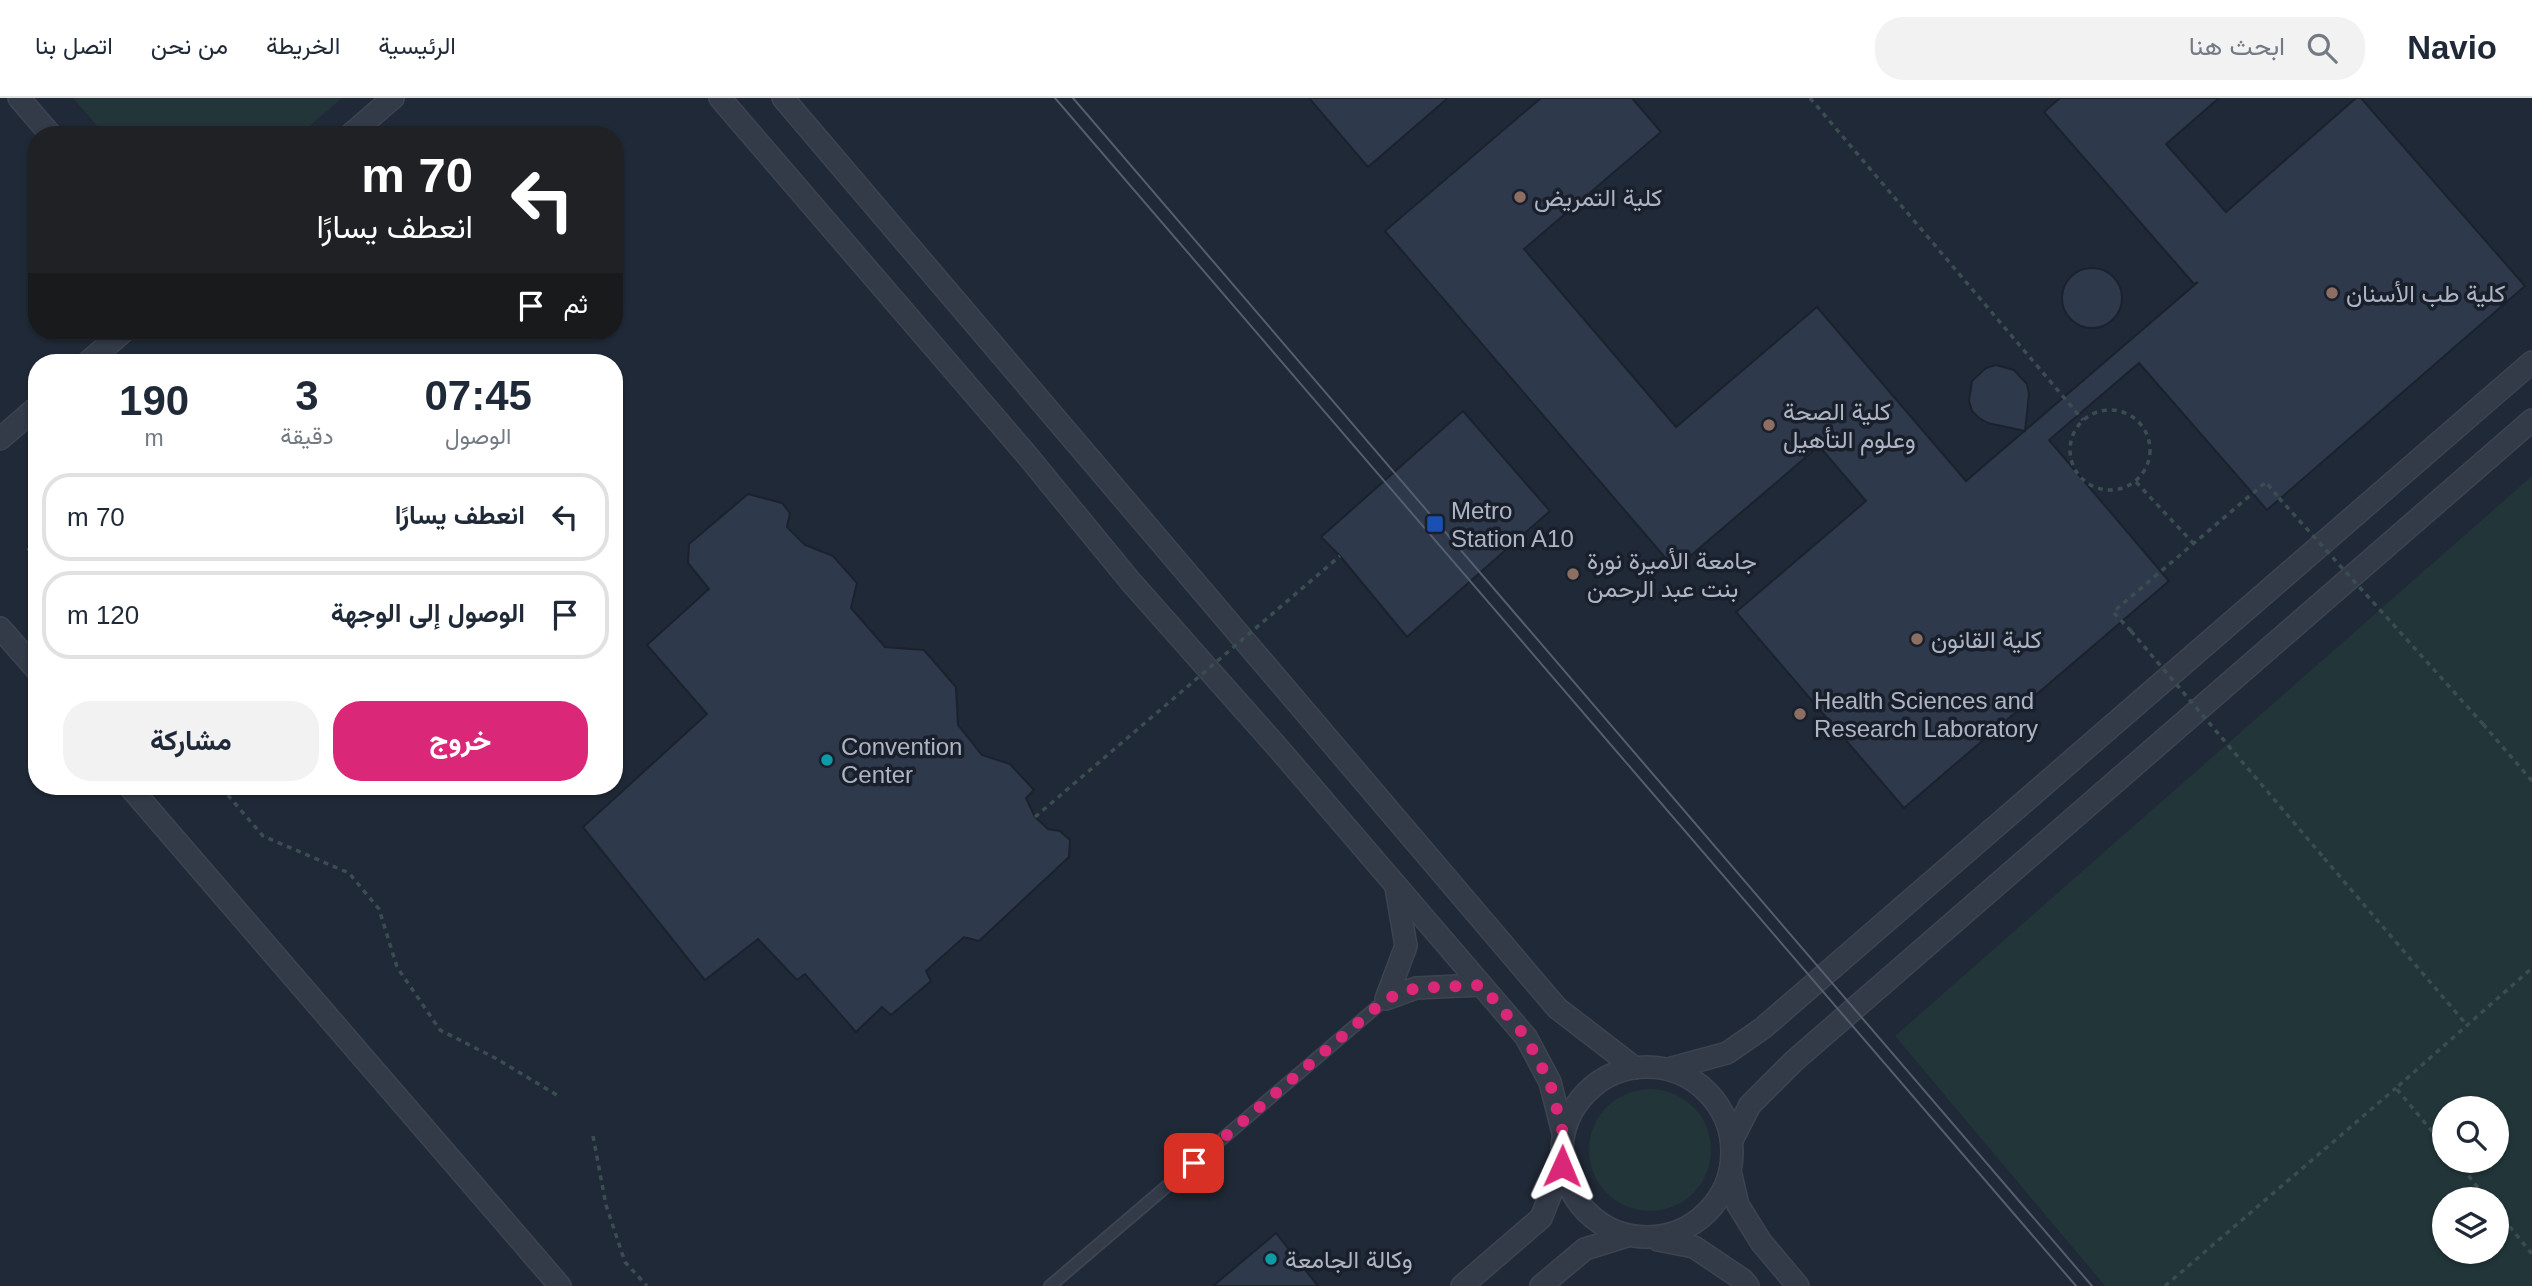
<!DOCTYPE html>
<html lang="ar">
<head>
<meta charset="utf-8">
<style>
  :root { --surface:#fff; --page:#f2f2f3; --text:#1f2937; --muted:#747a83; --line:#e0e1e3; --accent:#db2777 }
  body { margin:0; font-family:Arial,Vazirmatn,sans-serif; background:var(--page); color:var(--text); direction:rtl; height:100vh; display:flex; flex-direction:column; font-size:26px; white-space:nowrap }
  * { box-sizing:border-box; margin:0 }
  p { font-size:23px; color:var(--muted) }
  .icon { flex:none; width:38px; height:38px; fill:none; stroke:currentColor; stroke-width:2; stroke-linecap:round; stroke-linejoin:round }
  .map { position:relative; flex:1; overflow:hidden; direction:ltr }
  .sheet { position:absolute; left:28px; top:256px; width:595px; height:441px; display:flex; flex-direction:column; background:var(--surface); border-radius:28px; box-shadow:0 2px 5px #0004; direction:rtl }
  .sheet>* { flex:none }
  .hud { position:absolute; left:28px; top:28px; width:595px; height:214px; border-radius:28px; box-shadow:0 2px 5px #0004; direction:rtl; background:#202124; color:#fff; overflow:hidden }
  .controls { position:absolute; left:2432px; top:998px; display:grid; gap:14px }
  .controls a { display:grid; place-items:center; width:77px; height:77px; border-radius:50%; background:var(--surface); box-shadow:0 2px 5px #0004; font-size:35px }
  .pin { position:absolute; display:grid; place-items:center; width:60px; height:60px; color:#fff; margin:-30px; border-radius:14px; box-shadow:0 4px 10px #0006 }
  .me { position:absolute; width:77px; margin:-38px; rotate:1deg; stroke-linejoin:round; filter:drop-shadow(0 0 5px #0008) }
  .turn { display:flex; align-items:center; gap:24px; height:147px; padding:0 35px; font-size:32px }
  .turn .icon { width:91px; height:91px; stroke-width:2.5 }
  .turn b { display:block; font-size:49px; line-height:60px }
  .then { display:flex; align-items:center; height:66px; padding:0 35px; background:#0003; gap:14px; font-size:26px }
  .eta { display:flex; justify-content:space-evenly; align-items:center; height:119px; text-align:center }
  .eta b { font-size:42px; font-weight:700; line-height:49px }
  .cta { display:flex; gap:14px; margin-top:auto; padding:14px 35px }
  .cta a { flex:1; height:80px; border-radius:28px; background:var(--accent); color:#fff; font-size:28px; font-weight:700; line-height:80px; text-align:center }
  .cta a+a { background:var(--page); color:var(--text) }
  ul { padding:0; list-style:none }
  li { display:flex; align-items:center; gap:21px; height:88px; margin:0 14px 10px; padding:0 21px; border:4px solid var(--line); border-radius:28px }
  li div { flex:1 }
  li b { display:block; font-size:26px }
  li em { font-style:normal }
  header { display:flex; align-items:center; gap:42px; box-sizing:border-box; height:98px; padding:0 35px; background:var(--surface); border-bottom:2px solid var(--line) }
  header strong { font-size:33px }
  nav { display:flex; gap:38px; margin-inline-start:auto; font-size:24px }
  .search { width:490px; height:63px; background:var(--page); display:flex; align-items:center; gap:18px; box-sizing:border-box; padding:0 24px; border-radius:28px; color:var(--muted); font-size:26px }
  .map>svg:first-child { display:block }
  .green { fill:#223538; fill-rule:evenodd }
  .building { fill:#2f394c; stroke:#1b222e; stroke-width:2 }
  .lines { fill:none; stroke-linecap:round; stroke-linejoin:round }
  .service-casing { stroke:#3d4451; stroke-width:14 }
  .minor-casing { stroke:#3d4451; stroke-width:24 }
  .path { stroke:#3a4e51; stroke-width:3.5; stroke-dasharray:5 5; stroke-linecap:butt }
  .service { stroke:#333b48; stroke-width:10 }
  .minor { stroke:#333b48; stroke-width:21 }
  .tram { stroke:#555e6f; stroke-width:2 }
  .path-bridge { stroke:#3a4e51; stroke-width:3.5; stroke-dasharray:5 5; stroke-linecap:butt }
  .route { stroke:#db2777; stroke-width:12; stroke-dasharray:0 21.6 }
  .education-dot { fill:#8d6e63; stroke:#19202c; stroke-width:2.5 }
  .transit-dot { fill:#1a4fb4; stroke:#19202c; stroke-width:2.5 }
  .culture-dot { fill:#0f9aa8; stroke:#19202c; stroke-width:2.5 }
  .labels { text-anchor:middle; dominant-baseline:central; stroke-width:7; stroke-linejoin:round; paint-order:stroke }
  .poi-label { font-size:24px; fill:#adb5c5; stroke:#19202c; text-anchor:start }
</style>
</head>
<body>
<header>
<strong>Navio</strong>
<div class="search"><svg class="icon" aria-label="search" viewBox="0 0 24 24"><circle cx="10" cy="10" r="6"/><path d="M15 15l6 6"/></svg>ابحث هنا</div>
<nav><a>الرئيسية</a><a>الخريطة</a><a>من نحن</a><a>اتصل بنا</a></nav>
</header>
<div class="map">
<svg width="2532" height="1188" viewBox="0 0 2532 1188">
  <rect width="100%" height="100%" fill="#202937"/>
  <g class="green">
    <path d="M73,0h269l-43,37h-194z"/>
    <path d="M2532,378v810h-427l-210,-250zM2445,1010h52v52h-52zM2445,1101h52v52h-52z"/>
    <circle cx="1650" cy="1052" r="61"/>
  </g>
  <g class="building">
    <path d="M1309,0h139l-80,69z"/>
    <path d="M1541,0h91l29,34 -137,117 152,178 141,-120 149,174 232,-199 -4,2 -150,-172 16,-14h159l-53,46 60,68 130,-114h5l164,188 -258,224 -128,-147 -90,77 120,141 -265,227 -168,-196 130,-111 -47,-55 -144,123 -290,-338z"/>
    <circle cx="2092" cy="200" r="30"/>
    <path d="M1996,267l18,5 13,14 2,10 -4,37 -37,-8 -9,-5 -7,-7 -3,-10 3,-20 14,-13z"/>
    <path d="M1463,313l87,100 -143,126 -67,-81 -19,-19z"/>
    <path d="M748,396l34,9 8,10 -3,14 18,18 28,11 24,27 -6,25 34,39 39,3 32,37 2,38 24,30 28,9 24,26 -8,8 9,19 13,12 12,2 10,9 -1,17 -90,84 -15,-4 -38,34 5,10 -40,34 -9,-8 -26,25 -51,-58 -8,6 -39,-41 -53,41 -122,-153 124,-113 -60,-69 62,-56 -21,-26 1,-19z"/>
    <path d="M1276,1135l42,53h-105z"/>
  </g>
  <g class="lines">
    <defs>
      <path id="service" d="M1050,1188l336,-287"/>
      <g id="minor">
        <path d="M19,0l32,37"/>
        <path d="M720,0l306,356 105,128 148,167 247,288 24,45 13,51"/>
        <path d="M783,0l774,910 78,60"/>
        <path d="M350,37l43,-37"/>
        <path d="M88,264l36,-31"/>
        <path d="M0,341l37,-32"/>
        <path d="M0,530l37,42"/>
        <path d="M129,688l431,500"/>
        <path d="M1396,789l10,59 -20,53 30,-11 65,-3"/>
        <circle cx="1647" cy="1054" r="85"/>
        <path d="M1668,971l59,-16 36,-25 769,-666"/>
        <path d="M1732,1042l18,-35 44,-44 738,-641"/>
        <path d="M1730,1073l8,34 23,37 37,44"/>
        <path d="M1658,1142l36,7 49,33 5,6"/>
        <path d="M1462,1188l79,-68 21,-52"/>
        <path d="M1541,1188l44,-37 42,-13"/>
      </g>
    </defs>
    <use href="#service" class="service-casing"/>
    <use href="#minor" class="minor-casing"/>
    <g class="path">
      <path d="M1810,0l273,322"/>
      <circle cx="2110" cy="352" r="40"/>
      <path d="M2136,384l57,61"/>
      <path d="M37,441l-10,13 10,17"/>
      <path d="M2131,533l-18,-19 153,-130 13,16"/>
      <path d="M2483,626l49,57"/>
      <path d="M224,688l2,7 37,43 86,37 30,36 18,58 43,63 57,29 63,38"/>
      <path d="M2324,760l142,166"/>
      <path d="M593,1038l13,69 19,57 22,24"/>
      <path d="M2445,1049l-49,-59 136,-120"/>
      <path d="M2456,1062l31,39"/>
      <path d="M2497,1113l35,43"/>
      <path d="M2165,1188l231,-198"/>
    </g>
    <use href="#service" class="service"/>
    <use href="#minor" class="minor"/>
    <g class="tram">
      <path d="M1055,0l1021,1188"/>
      <path d="M1073,0l1019,1188"/>
    </g>
    <g class="path-bridge">
      <path d="M2279,400l204,226"/>
      <path d="M2131,533l193,227"/>
      <path d="M1035,719l305,-261"/>
    </g>
  </g>
  <g class="lines">
    <path class="route" d="M1194,1065l192,-164 30,-11 65,-3 45,52 24,46 13,50 -2,16 1,17"/>
  </g>
  <g class="education-dot">
    <circle cx="1520" cy="99" r="7"/>
    <circle cx="2332" cy="195" r="7"/>
    <circle cx="1769" cy="327" r="7"/>
    <circle cx="1573" cy="476" r="7"/>
    <circle cx="1917" cy="541" r="7"/>
    <circle cx="1800" cy="616" r="7"/>
  </g>
  <rect class="transit-dot" x="1426" y="417" width="18" height="18" rx="3.5"/>
  <g class="culture-dot">
    <circle cx="827" cy="662" r="7"/>
    <circle cx="1271" cy="1161" r="7"/>
  </g>
  <g class="labels">
    <g class="poi-label">
      <text x="1534" y="99">كلية التمريض</text>
      <text x="2346" y="195">كلية طب الأسنان</text>
      <text x="1783" y="313">كلية الصحة<tspan x="1783" dy="28">وعلوم التأهيل</tspan></text>
      <text x="1451" y="412">Metro<tspan x="1451" dy="28">Station A10</tspan></text>
      <text x="1587" y="462">جامعة الأميرة نورة<tspan x="1587" dy="28">بنت عبد الرحمن</tspan></text>
      <text x="1931" y="541">كلية القانون</text>
      <text x="1814" y="602">Health Sciences and<tspan x="1814" dy="28">Research Laboratory</tspan></text>
      <text x="841" y="648">Convention<tspan x="841" dy="28">Center</tspan></text>
      <text x="1285" y="1161">وكالة الجامعة</text>
    </g>
  </g>
</svg>
<div class="controls">
<a><svg class="icon" aria-label="search" viewBox="0 0 24 24"><circle cx="10" cy="10" r="6"/><path d="M15 15l6 6"/></svg></a>
<a><svg class="icon" aria-label="layers" viewBox="0 0 24 24"><path d="M12 4l9 5-9 5-9-5zM3 14l9 5 9-5"/></svg></a>
</div>
<div class="pin" style="left:1194px;top:1065px;background:#d93025"><svg class="icon" aria-label="arrive" viewBox="0 0 24 24"><path d="M6 21V4h12l-3 4 3 4H6"/></svg></div>
<svg class="me" style="left:1562px;top:1068px" viewBox="-20 -20 40 40"><path d="M0-17L14 15 0 8-14 15z" fill="#db2777" stroke="#fff" stroke-width="4"/></svg>
<div class="hud">
<div class="turn"><svg class="icon" aria-label="left" viewBox="0 0 24 24"><path d="M17 20v-9H6M10 6l-5 5 5 5"/></svg><div><b>70 m</b>انعطف يسارًا</div></div>
<div class="then">ثم<svg class="icon" aria-label="arrive" viewBox="0 0 24 24"><path d="M6 21V4h12l-3 4 3 4H6"/></svg></div>
</div>
<section class="sheet">
<div class="eta">
<div><b>07:45</b><p>الوصول</p></div>
<div><b>3</b><p>دقيقة</p></div>
<div><b>190</b><p>m</p></div>
</div>
<ul>
<li><svg class="icon" aria-label="left" viewBox="0 0 24 24"><path d="M17 20v-9H6M10 6l-5 5 5 5"/></svg><div><b>انعطف يسارًا</b></div><em>70 m</em></li>
<li><svg class="icon" aria-label="arrive" viewBox="0 0 24 24"><path d="M6 21V4h12l-3 4 3 4H6"/></svg><div><b>الوصول إلى الوجهة</b></div><em>120 m</em></li>
</ul>
<div class="cta"><a>خروج</a><a>مشاركة</a></div>
</section>
</div>
</body>
</html>
